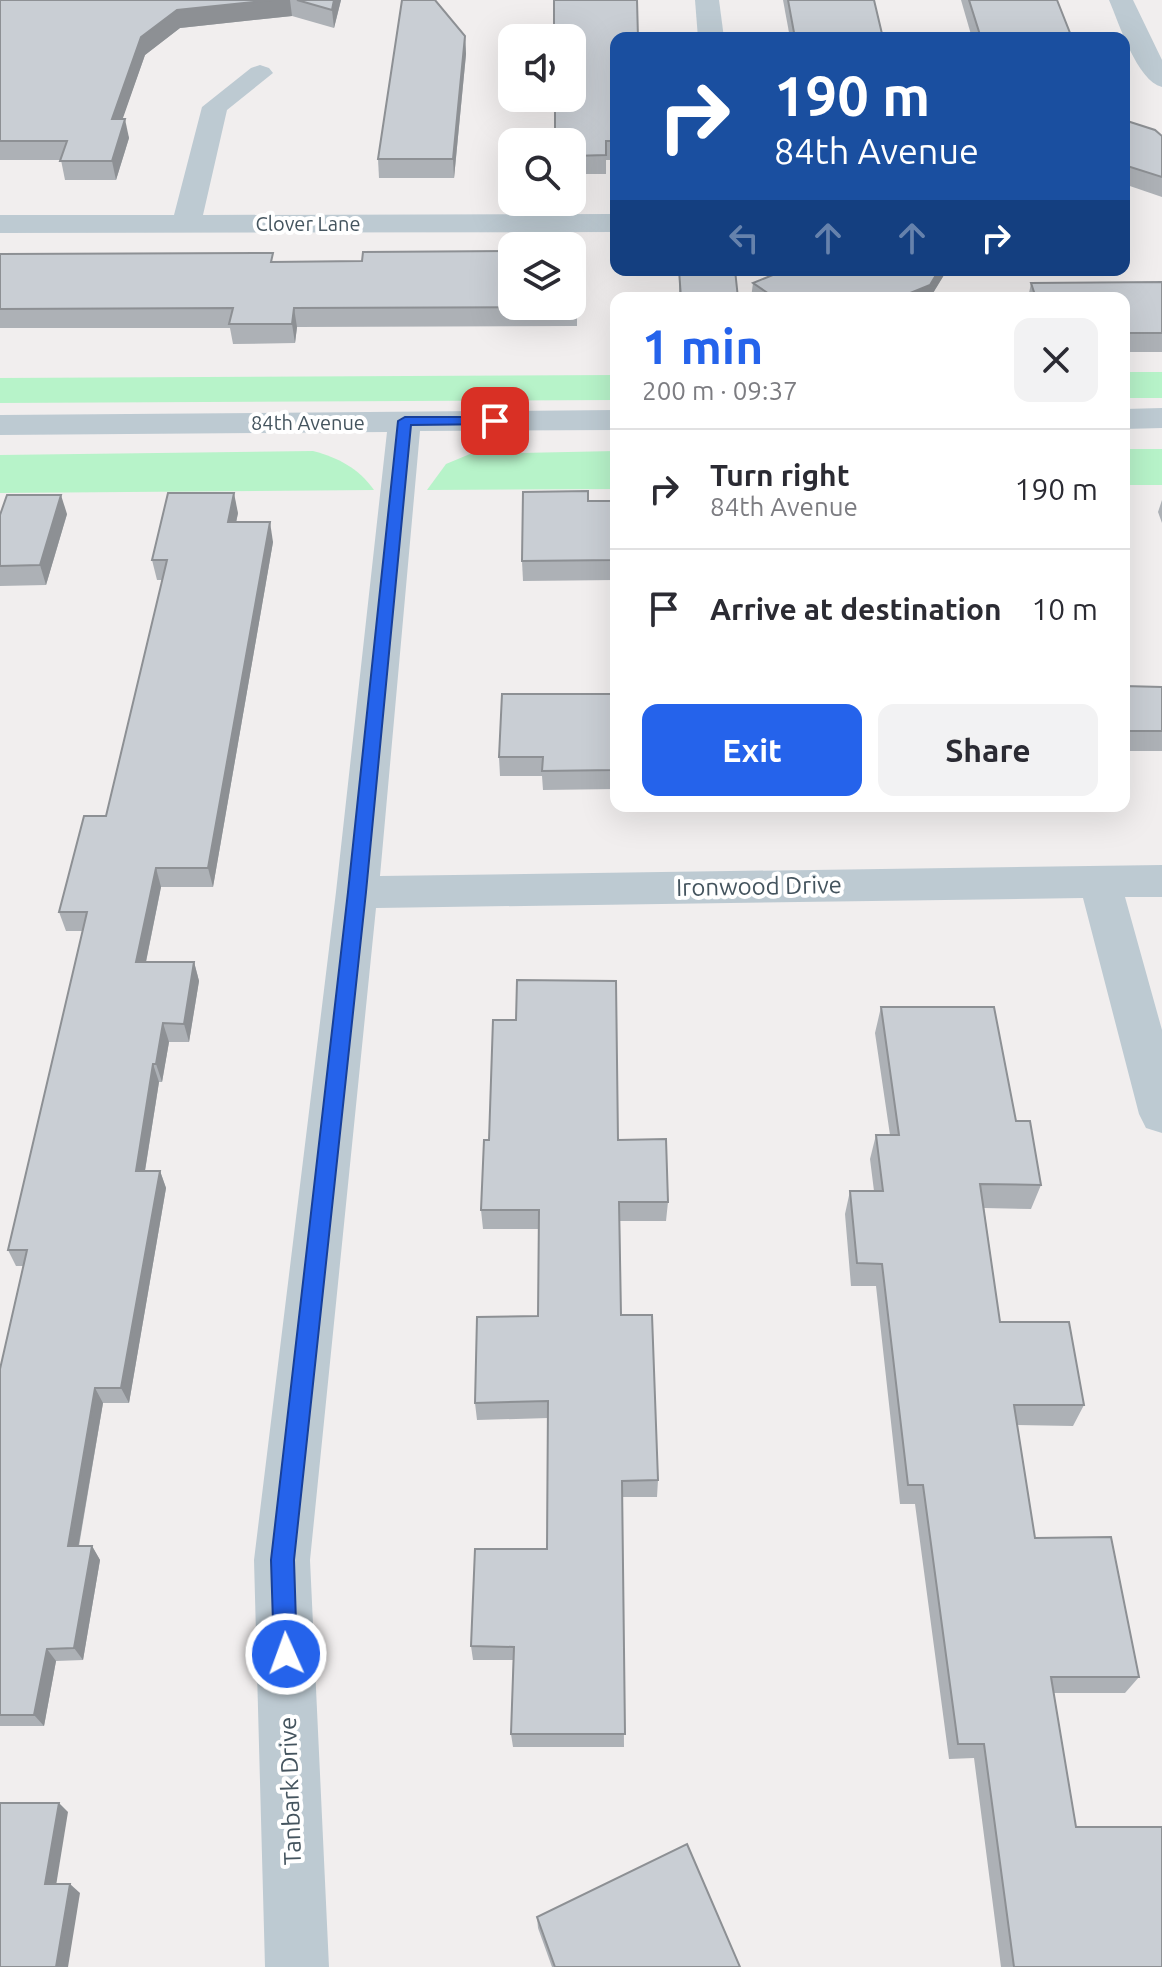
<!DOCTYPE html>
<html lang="en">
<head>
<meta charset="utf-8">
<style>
  :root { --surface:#fff; --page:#f2f2f3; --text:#2b2b33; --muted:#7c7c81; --line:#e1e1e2; --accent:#2563eb }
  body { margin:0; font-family:Ubuntu,sans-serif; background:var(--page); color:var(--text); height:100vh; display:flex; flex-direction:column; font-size:30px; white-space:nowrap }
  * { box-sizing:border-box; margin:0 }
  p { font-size:26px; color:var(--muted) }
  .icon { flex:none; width:44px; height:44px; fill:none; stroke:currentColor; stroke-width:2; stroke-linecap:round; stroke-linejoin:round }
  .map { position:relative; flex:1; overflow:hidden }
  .sheet { position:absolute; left:610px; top:292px; width:520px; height:520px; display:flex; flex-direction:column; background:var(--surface); border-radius:16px; box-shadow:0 8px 32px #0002 }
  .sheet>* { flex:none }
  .banner { position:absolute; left:610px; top:32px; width:520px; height:244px; border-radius:16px; box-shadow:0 8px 32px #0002; background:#1a4fa0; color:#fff; overflow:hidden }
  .fabs { position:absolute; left:498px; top:24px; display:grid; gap:16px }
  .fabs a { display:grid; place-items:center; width:88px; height:88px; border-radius:16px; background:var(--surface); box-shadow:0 8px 32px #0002; font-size:40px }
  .pin { position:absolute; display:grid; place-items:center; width:68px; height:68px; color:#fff; margin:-34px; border-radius:16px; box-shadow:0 4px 12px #0006 }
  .me { position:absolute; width:88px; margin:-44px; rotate:358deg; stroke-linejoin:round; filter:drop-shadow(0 0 6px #0008) }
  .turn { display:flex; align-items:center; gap:28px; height:168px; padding:0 32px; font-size:36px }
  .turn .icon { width:104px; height:104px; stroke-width:2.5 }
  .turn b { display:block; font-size:56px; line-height:68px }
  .lanes { display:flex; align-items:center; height:76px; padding:0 32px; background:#0003; justify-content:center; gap:40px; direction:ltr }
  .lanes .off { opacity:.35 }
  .round { display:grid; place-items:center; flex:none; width:84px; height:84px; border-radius:16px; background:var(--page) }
  .head { display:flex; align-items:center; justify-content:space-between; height:136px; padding:0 32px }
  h1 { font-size:48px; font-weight:700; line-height:60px; color:var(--accent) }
  .primary-button { display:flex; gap:16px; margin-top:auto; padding:16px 32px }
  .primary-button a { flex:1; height:92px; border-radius:16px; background:var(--accent); color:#fff; font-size:32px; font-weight:700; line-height:92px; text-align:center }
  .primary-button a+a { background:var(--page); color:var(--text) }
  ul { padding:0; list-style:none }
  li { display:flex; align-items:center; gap:24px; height:120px; padding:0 32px; border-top:2px solid var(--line) }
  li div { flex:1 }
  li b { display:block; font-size:30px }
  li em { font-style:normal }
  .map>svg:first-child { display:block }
  .green { fill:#b7f3c9 }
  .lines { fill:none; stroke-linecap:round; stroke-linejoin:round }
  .minor { fill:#bdcad2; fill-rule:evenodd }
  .wall { fill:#adb1b6 }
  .shaded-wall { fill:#8d9094 }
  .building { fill:#c9ced4; stroke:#8d9094; stroke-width:2 }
  .route { fill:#2563eb; stroke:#184099; stroke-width:2 }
  .labels { text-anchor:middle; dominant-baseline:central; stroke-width:8; stroke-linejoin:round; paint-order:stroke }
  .far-street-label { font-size:20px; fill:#44545e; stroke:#fff }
  .street-label { font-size:24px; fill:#44545e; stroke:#fff }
</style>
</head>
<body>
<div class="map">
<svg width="1162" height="1967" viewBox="0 0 1162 1967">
  <rect width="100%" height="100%" fill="#f1eeee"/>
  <g class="green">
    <rect x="1124" y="372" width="38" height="26"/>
    <path d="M616,375v25l-616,3v-25z"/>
    <rect x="1124" y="449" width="38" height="36"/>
    <path d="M313,451c26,7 45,17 61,39l-374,3v-38z"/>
    <path d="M616,451v38l-189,1 19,-26 24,-10z"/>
  </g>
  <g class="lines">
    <g class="minor">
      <path d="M695,0h24l5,38h-26z"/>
      <path d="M1109,0h24l29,60v27c-25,-6 -43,-64 -53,-87z"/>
      <path d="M260,65l9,3 4,5 -46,37 -24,105 413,-1v18l-616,1v-18h174l28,-108 49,-39z"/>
      <path d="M1162,408v20l-38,1v-20z"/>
      <path d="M616,410v20l-196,1 -40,445 782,-11v32h-37l37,133v103l-16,-5 -7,-14 -56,-216 -707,10 -66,652 19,407h-64l-11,-407 82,-668 51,-460 -387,3v-20z"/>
    </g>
  </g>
  <g class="wall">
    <path d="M0,0h341l-7,28 -42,-12 -112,12 -35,27 -23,64 7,19 -13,42h-51l-4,-20h-61z"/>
    <path d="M783,0h91l9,38h-93z"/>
    <path d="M961,0h96l15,38h-100z"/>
    <path d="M465,36l1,18 -12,124h-75l-1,-19z"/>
    <path d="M616,38v122h-10v14h-34v-32z"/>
    <path d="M1124,120l38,16v61l-38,-13z"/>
    <path d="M577,251v75l-280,1 -2,16 -62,1 -3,-16h-230v-74l274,8 88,-1z"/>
    <path d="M679,270l59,28h-59z"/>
    <path d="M785,270h162l-17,28h-179l2,-15z"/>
    <path d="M1162,282v70h-38v-54h-96l3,-15z"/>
    <path d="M1162,500v23l-4,-11z"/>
    <path d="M588,501h28v79l-93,1 -1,-20z"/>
    <path d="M238,513l-2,9 37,20 -60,345h-52l-15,75h48l5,19 -10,61h-20l-7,40h-3l-14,89h15l6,17 -37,215h-26l-24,143h13l8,14 -17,100 -27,1 -12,65h-44v-357l23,-103h-7l-8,-16 75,-319h-17l-7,-19 47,-96 56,-236h-5l-5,-20z"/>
    <path d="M67,514l-21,71 -46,1v-71z"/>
    <path d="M1124,686l38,1v64h-38z"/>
    <path d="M616,694v95l-73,1 -1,-14h-42l-1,-19z"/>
    <path d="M881,1007l135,114 25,64 -10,24 -47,-1 16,114 84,83 -11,21 -56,-1 18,113 104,139 -14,16h-71l22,134 86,140h-161l-27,-209 -25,1 -34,-255h-15l-24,-218h-25l-6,-72 5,-23h24l-4,-32 6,-24h14l-15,-102z"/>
    <path d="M618,1140l50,62 -2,19h-46l1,94 37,165 -1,17h-35l2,250h-111l-2,-13 2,-74h-40l-2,-14 76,-97 1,-131 -71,2 -2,-17 63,-87 1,-87h-56l-2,-19z"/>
    <path d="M537,1917l203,50h-188l-14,-39z"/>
  </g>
  <g class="shaded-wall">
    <path d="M272,0h18l2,16 -112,12 -35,27 -29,83 -4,-19 29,-82 36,-27z"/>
    <path d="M334,0h7l-7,28 -2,-18z"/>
    <path d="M465,36l1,18 -12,124 -1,-19z"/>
    <path d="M125,119l4,19 -13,42 -4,-19z"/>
    <path d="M939,270h8l-17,28h-32z"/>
    <path d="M294,308l3,19 -2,16 -3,-19z"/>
    <path d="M234,493l4,20 -6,29 -4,-20z"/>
    <path d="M61,495l6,19 -21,71 -6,-20z"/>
    <path d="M270,522l3,20 -60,345 -5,-19z"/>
    <path d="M156,868l5,19 -19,94 -6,-19z"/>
    <path d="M194,962l5,19 -10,61 -5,-18z"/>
    <path d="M163,1023l6,19 -7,40 -6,-18z"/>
    <path d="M153,1064l6,18 -17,107 -6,-18z"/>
    <path d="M160,1171l6,17 -37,215 -8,-15z"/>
    <path d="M95,1388l8,15 -27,157 -8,-14z"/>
    <path d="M92,1546l8,14 -17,100 -9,-12z"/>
    <path d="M47,1649l9,12 -12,65 -10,-11z"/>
    <path d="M59,1803l9,9 -13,80 -10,-8z"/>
    <path d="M70,1884l10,9 -12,74h-12z"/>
  </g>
  <g class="building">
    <path d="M0,0h272l-95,10 -36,27 -29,82h13l-13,42h-52l7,-20h-67z"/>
    <path d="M297,0h37l-2,10z"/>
    <path d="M402,0h33l30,36 -12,123h-75z"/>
    <path d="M554,0h83l1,38h-22v103h-10v14l-34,1v-14h-17v-44h17v-60h-18z"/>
    <path d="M788,0h86l9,38h-88z"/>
    <path d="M969,0h88l15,38h-91z"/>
    <path d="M1124,120l31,10 7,6v41l-38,-12z"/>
    <path d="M512,251v55h60v-55h5v56l-283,1 -2,16h-63l4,-16 -233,1v-55l273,-1 -2,9 91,-1 1,-9z"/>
    <path d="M679,270h56l3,28h-57z"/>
    <path d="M785,270h154l-9,15 -32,13h-123l-22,-15z"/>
    <path d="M1162,282v51h-38v-35h-88l-5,-15z"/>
    <path d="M588,491v10h28v59l-94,1 1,-69z"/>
    <path d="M168,493h66l-6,29h42l-62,346h-52l-20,94h58l-10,62 -21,-1 -7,41h-3l-17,107h24l-39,217h-26l-27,158h24l-18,102 -27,1 -13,66h-34v-346l27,-119h-19l79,-338h-28l25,-96h22l61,-256h-15z"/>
    <path d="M7,495h54l-21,70 -40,1v-51z"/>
    <path d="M1124,686l38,1v44h-38z"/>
    <path d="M502,694h114v76l-74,1 1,-14h-44z"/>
    <path d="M517,980l99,1 2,159 48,-1 2,63h-49l2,113h31l6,165 -36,1 3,253h-114l3,-87 -43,-1 4,-97h72l1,-148 -73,2 2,-86 61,-1 1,-106h-58l3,-70h5l4,-120h23z"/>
    <path d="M881,1007h113l22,114h14l11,64 -61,-1 20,138h69l15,83h-70l21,133 76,-1 28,140h-88l25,150h86v140h-148l-30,-223h-26l-35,-259h-15l-26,-221 -25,-1 -7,-72h33l-7,-56h23z"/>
    <path d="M0,1803h59l-14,81h25l-14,83h-56z"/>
    <path d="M687,1844l53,123h-185l-18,-50z"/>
  </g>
  <path class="route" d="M495,417l5,1v6l-89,1 -45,467 -72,668 3,94 -3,8 -8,4 -9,-4 -3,-8 -3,-94 77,-668 50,-471 7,-4z"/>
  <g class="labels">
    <g class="far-street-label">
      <text x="308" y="223">Clover Lane</text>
      <text x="308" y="422">84th Avenue</text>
    </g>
    <g class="street-label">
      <text transform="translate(759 886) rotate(-1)">Ironwood Drive</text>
      <text transform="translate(290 1791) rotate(-92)">Tanbark Drive</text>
    </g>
  </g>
</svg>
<div class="fabs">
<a><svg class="icon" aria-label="sound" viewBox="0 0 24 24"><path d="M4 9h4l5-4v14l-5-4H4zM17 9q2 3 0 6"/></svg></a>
<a><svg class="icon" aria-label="search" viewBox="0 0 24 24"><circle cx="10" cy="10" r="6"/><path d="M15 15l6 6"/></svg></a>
<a><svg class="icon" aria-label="layers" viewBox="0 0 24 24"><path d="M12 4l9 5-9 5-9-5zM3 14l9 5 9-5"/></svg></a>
</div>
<div class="pin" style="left:495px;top:421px;background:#d93025"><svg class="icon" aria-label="arrive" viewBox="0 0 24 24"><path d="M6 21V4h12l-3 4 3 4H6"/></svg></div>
<svg class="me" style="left:286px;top:1654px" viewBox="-20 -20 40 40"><circle r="17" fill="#2563eb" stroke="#fff" stroke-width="3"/><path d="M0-11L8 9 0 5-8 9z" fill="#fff"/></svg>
<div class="banner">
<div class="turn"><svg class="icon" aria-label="right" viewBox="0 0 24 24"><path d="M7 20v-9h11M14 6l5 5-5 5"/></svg><div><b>190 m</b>84th Avenue</div></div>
<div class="lanes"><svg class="icon off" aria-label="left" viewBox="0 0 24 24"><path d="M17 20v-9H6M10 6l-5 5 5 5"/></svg><svg class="icon off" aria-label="ahead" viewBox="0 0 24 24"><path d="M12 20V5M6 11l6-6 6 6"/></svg><svg class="icon off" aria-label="ahead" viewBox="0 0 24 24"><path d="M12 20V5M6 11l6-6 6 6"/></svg><svg class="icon" aria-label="right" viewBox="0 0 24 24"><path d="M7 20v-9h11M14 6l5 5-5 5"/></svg></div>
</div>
<section class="sheet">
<div class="head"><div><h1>1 min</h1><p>200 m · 09:37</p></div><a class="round"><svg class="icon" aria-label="close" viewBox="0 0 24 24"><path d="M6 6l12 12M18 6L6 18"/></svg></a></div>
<ul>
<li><svg class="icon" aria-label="right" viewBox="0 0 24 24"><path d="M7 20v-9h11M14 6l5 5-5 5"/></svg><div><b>Turn right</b><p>84th Avenue</p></div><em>190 m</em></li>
<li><svg class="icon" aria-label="arrive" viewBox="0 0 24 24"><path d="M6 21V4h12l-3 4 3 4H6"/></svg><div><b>Arrive at destination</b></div><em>10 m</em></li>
</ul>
<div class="primary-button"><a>Exit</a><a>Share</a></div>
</section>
</div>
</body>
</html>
